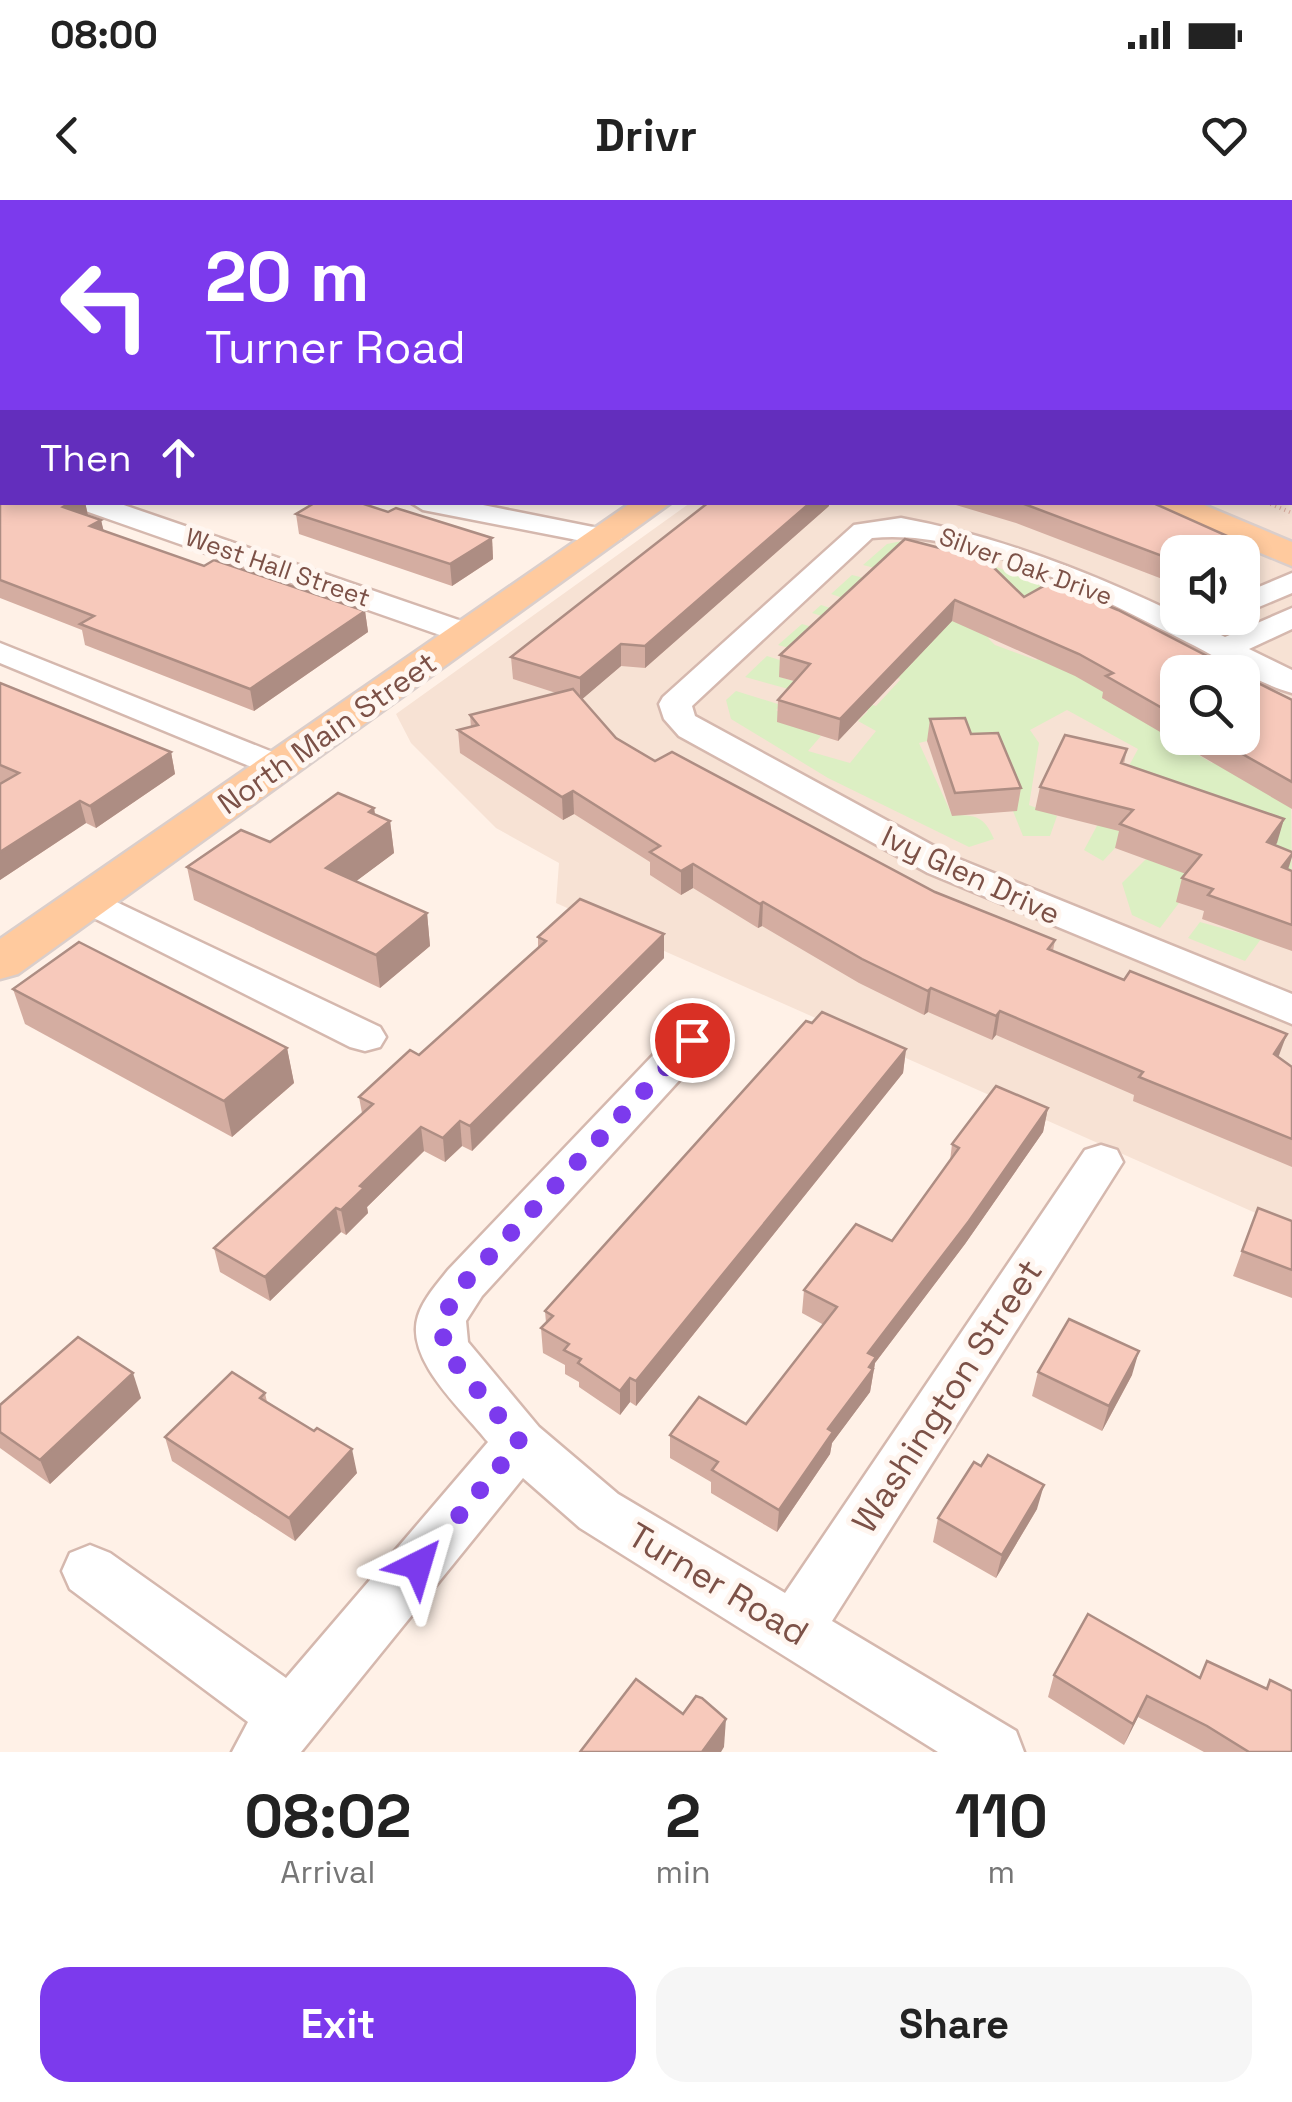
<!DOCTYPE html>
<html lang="en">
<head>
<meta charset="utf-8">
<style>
  :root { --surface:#fff; --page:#f6f6f6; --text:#222; --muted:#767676; --accent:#7c3aed }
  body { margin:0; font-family:"Space Grotesk",sans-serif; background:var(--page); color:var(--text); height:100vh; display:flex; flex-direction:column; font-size:38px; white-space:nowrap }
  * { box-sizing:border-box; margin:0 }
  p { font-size:32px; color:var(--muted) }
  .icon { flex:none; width:55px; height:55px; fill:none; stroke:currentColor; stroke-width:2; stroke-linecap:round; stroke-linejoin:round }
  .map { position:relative; height:1552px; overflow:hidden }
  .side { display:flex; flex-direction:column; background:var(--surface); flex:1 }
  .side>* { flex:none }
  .guide { position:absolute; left:0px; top:0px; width:1292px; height:305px; box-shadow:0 5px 15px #0003; background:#7c3aed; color:#fff; overflow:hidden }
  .fabs { position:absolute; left:1160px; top:335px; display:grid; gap:20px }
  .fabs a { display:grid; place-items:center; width:100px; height:100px; border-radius:20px; background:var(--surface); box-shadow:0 5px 15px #0003; font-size:50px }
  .pin { position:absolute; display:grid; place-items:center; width:85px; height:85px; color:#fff; margin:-42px; border:5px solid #fff; border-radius:50%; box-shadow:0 2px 10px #0007 }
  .me { position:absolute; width:110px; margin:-55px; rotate:40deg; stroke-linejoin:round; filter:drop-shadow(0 0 8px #0008) }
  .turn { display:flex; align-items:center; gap:35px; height:210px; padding:0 40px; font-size:45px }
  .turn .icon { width:130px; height:130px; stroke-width:2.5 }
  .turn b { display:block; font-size:70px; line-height:85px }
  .then { display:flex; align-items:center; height:95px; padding:0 40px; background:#0003; gap:20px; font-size:38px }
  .eta { display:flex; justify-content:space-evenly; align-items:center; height:170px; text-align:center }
  .eta b { font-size:60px; font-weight:600; line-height:70px }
  .action { display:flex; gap:20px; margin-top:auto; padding:20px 40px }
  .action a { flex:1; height:115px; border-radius:30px; background:var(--accent); color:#fff; font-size:40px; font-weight:600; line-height:115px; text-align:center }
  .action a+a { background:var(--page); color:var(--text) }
  .status { display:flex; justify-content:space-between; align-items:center; height:70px; padding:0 50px; background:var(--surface); direction:ltr }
  .status svg { height:28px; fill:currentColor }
  header { display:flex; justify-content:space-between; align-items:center; height:130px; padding:0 40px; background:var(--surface); font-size:45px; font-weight:600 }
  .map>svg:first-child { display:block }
  .residential { fill:#f7e2d4; fill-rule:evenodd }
  .green { fill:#dcefc3 }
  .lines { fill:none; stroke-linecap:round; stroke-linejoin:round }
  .minor-casing { stroke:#d5b8ae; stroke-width:5 }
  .major-casing { stroke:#dacecb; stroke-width:5 }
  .path { stroke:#ddab9d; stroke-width:4; stroke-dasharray:1 4; stroke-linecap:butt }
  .minor { fill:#fff; fill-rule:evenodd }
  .major { fill:#ffca9e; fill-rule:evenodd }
  .wall { fill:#d4ada1 }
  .shaded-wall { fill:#ad8d83 }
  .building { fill:#f7c9bb; stroke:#ad8d83; stroke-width:2.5 }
  .route { stroke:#7c3aed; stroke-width:18; stroke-dasharray:0 32.4 }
  .labels { text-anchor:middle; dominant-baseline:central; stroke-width:10; stroke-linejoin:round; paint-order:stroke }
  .far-street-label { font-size:25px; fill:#7c5147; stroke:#fff6f0 }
  .street-label { font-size:30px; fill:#7c5147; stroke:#fff6f0 }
  .near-street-label { font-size:35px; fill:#7c5147; stroke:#fff6f0 }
</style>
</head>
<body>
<div class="status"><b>08:00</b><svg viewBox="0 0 49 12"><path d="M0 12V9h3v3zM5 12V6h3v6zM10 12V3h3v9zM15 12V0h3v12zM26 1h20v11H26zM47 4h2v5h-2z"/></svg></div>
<header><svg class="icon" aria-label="back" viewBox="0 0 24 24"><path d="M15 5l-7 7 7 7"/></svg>Drivr<svg class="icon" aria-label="heart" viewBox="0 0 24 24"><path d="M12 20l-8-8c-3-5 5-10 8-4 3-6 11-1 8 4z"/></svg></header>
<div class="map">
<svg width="1292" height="1552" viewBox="0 0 1292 1552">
  <rect width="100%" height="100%" fill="#fff1e7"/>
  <path class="residential" d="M739,0h553v1029l-736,-326 3,-40 -63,-35 -85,-85 -15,-29 294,-211 600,-1v-300zM1178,352h64v66h-64zM1178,472h64v66h-64z"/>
  <path class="green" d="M907,340l87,26 95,38 -94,30 -7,4 7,7 41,15 59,-35 82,41 -16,67 51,30 78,-39 2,172 -47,65 -57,-23 12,-16 43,12 43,-58 -107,27 -19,25 -28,-13 -10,-32 24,-24 35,13 -65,-25 -13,14 -19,-11 54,-101 -71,-39 -37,20 9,13 -10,62 28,11 -7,20h-27l-10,-25 -86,-70 -8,2 33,72c24,0 32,1 42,24l-25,8 -141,-69 -97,-59 -5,-19 10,-9 45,14 -5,5 45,26 -13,15 42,12 26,-32 -18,-10 10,-10 -123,-34 22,-21 19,6 -6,15 96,29 25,-27 -123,-34 24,-21 17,5 23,-7 -30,-9 9,-8 25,8 3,-13 -18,-6 21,-19 37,9 -7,-14 -19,-5 24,-21z"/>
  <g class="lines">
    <defs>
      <g id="minor">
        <path d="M118,0h29l2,2h-29z"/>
        <path d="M704,0h31l2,2h-31z"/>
        <path d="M1117,0h20v2h-19z"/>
        <rect x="0" y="198" width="2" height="14"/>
        <path d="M1290,213l2,1v16l-2,-1z"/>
        <path d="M74,302h41l364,125 4,7 -15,9 -11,-2 -380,-133z"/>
        <path d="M410,302h58l140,28 14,8 -14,8 -185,-36z"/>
        <path d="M901,318c115,21 223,69 324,119l67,-29v21l-43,20 43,21v23c-33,-9 -66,-31 -97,-47 -88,-44 -223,-119 -323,-108l-180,168 3,10 259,141 338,137v30l-364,-151 -249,-137 -15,-17 -5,-15 4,-7 191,-172z"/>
        <path d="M1292,373v20l-50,21v-20z"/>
        <path d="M0,443l290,116 5,7 -5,7h-24l-266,-110z"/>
        <path d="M89,689l291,138 6,10 -6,10 -15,4 -15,-4 -274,-138 -6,-8 6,-8z"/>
        <path d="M692,826l15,4 6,10 -6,10 -225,246 -16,25 2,21 71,85 79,67 167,99 300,-443 16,-5 16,5 6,12 -291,459 184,110 8,21h-86l-358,-224 -57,-50 -222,274h-69l16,-30 -178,-133 -8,-18 8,-18 20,-8 20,8 176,125 202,-236c-24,-31 -84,-82 -70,-126 5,-17 20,-33 30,-46l229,-240z"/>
      </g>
      <g id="major">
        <path d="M393,0h24l1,2h-24z"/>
        <path d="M632,302h40l-654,472 -18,5v-40z"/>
        <path d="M1149,302h48l95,40v24l-138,-57z"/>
      </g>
    </defs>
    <use href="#minor" class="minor-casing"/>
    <use href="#major" class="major-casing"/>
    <path class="path" d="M1266,302l26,11"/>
    <use href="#minor" class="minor"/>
    <use href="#major" class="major"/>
  </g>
  <g class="wall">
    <path d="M790,0h287v2h-274z"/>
    <path d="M1178,0h114v191l-2,-1v-188h-112z"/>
    <path d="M2,127v65l-2,-1v-63z"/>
    <path d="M1290,227l2,1v56l-2,-1z"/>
    <path d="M0,229l2,73h83l3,13 13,5 2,10 101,36 161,45 3,21 -114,79 -169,-66 -3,-15 -82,-32z"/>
    <path d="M946,302h205l27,50v33l-162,-62z"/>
    <path d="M829,306l-184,162 -24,-2 -39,33 34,39 39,23 280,131 120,48 -2,11 226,106 13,10v100l-159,-66 1,-6 -138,-60 -4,5 -64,-28 -4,3 -65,-32 -97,-57 -4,2 -65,-40 -12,7 -31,-20v-13l-76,-48 -11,6 -103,-67 -2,-23 13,-3 -1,-12 86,-22 -43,-14 -2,-22z"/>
    <path d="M388,312l104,26 1,21 -41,27 -153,-52 -3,-20z"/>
    <path d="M905,339l273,133v66h64l50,-38v109l-190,-111 1,-6 -28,-16 -123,-55 -114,120 -61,-19 1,-22 16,-19 -15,-4 1,-22z"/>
    <path d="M0,483l171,69 4,22 -79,54 -10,-5 -86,57z"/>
    <path d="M930,519l41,15 50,54 -4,23 -65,5 -25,-75z"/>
    <path d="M1127,549l-3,15 160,55 -9,26 13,24 4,2v80l-90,-32 2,-8 -28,-9 6,-24 4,-4 -71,-26 4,-17 -84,-21 5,-23z"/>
    <path d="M374,608l1,6 15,7 4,32 -38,28 71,32 3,33 -50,42 -186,-88 -7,-33 83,-25z"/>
    <path d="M538,737l126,21 -192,193 -10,-5 -17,16 -21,-11 -57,56 1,6 -22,22 -5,-3 -71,69 -50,-29 -6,-24 148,-135 -3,-16 60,-42 119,-108z"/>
    <path d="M13,789l274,59 7,35 -62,54 -207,-113z"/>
    <path d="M906,849l-3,24 -267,333 -6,-4 -10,13 -41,-28v-5l-14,-8v-9l-22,-12 -2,-25 5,-5 -1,-12z"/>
    <path d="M1048,908l-5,24 -78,112 -90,119 -5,29 -38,51 -2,11 -53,78 -66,-39v-11l-41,-24v-23l76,-11 78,-99 -22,-12 2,-23 88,-49 58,-80 2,-17z"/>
    <path d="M1292,1021v77l-59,-22 9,-25z"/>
    <path d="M1038,1172l94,3 -30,56 -70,-35z"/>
    <path d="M265,1193l2,9 47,29 43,42 -62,68 -123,-80 -7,-24z"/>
    <path d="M141,1198l-91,86 -50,-36v-43z"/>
    <path d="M1037,1309l-41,69 -63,-36 5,-24z"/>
    <path d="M1054,1475l146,3 66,10 4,-8 22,72h-88l-66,-35 -14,28 -76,-48z"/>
  </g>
  <g class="shaded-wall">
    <path d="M26,0h56v2h-64z"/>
    <path d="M2,7v33l-2,1v-33z"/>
    <path d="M71,302h14l3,14 -25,-9z"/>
    <path d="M811,302h18v4l-184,162v-22z"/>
    <path d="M101,320l5,20 -16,-14z"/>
    <path d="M492,338l1,21 -41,27 -2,-22z"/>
    <path d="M1243,343l-2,9h-17z"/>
    <path d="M955,400l-3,21 -114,120 2,-22z"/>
    <path d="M365,411l3,21 -114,79 -4,-22z"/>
    <path d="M621,444v22l-41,35v-23z"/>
    <path d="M171,552l4,22 -79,54 -6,-22z"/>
    <path d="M573,591l1,23 -11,6 -1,-23z"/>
    <path d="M80,601l6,22 -86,57v-28z"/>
    <path d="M374,608l3,22 13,-9 4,32 -63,47 -5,-32 43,-56z"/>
    <path d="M1284,619l-7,24 -17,23 7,-24z"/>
    <path d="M1292,654v3l-6,19 -4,-9z"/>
    <path d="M693,664v24l-12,7v-24z"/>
    <path d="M763,702l-1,24 -4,2 2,-24z"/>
    <path d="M427,713l3,33 -50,42 -4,-33z"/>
    <path d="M664,734v24l-192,193 -2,-25z"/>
    <path d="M931,788l-3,24 -4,3 4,-24z"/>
    <path d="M1000,811l-4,24 -4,5 4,-24z"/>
    <path d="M1287,834l-9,24 -4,-4z"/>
    <path d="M287,848l7,35 -62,54 -8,-36z"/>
    <path d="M906,849l-3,24 -267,333v-25z"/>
    <path d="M1048,908l-5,24 -78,112 -90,119 -5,29 -38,51 -2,11 -53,78 2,-22 49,-81 40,-76z"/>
    <path d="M460,921l2,25 -17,16 -2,-24z"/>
    <path d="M421,927l3,24 -57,56 1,6 -22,22 -5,-25 19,-24z"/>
    <path d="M336,1008l5,24 -71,69 -5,-24z"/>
    <path d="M1139,1151l-7,24 -30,56 7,-25z"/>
    <path d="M133,1173l8,25 -91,86 -10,-24z"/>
    <path d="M630,1178v24l-10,13v-24z"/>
    <path d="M352,1249l5,24 -62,68 -6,-23z"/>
    <path d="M1044,1285l-7,24 -41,69 6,-23z"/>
    <path d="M1147,1496l-9,21 -14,28 9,-21z"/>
    <path d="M726,1519l-2,28 -3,5h-19z"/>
  </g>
  <g class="building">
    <path d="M0,0h26l-8,2h-16v5l-2,1z"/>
    <path d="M863,0h214l-1,2h-188z"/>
    <path d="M1181,0h111l-2,86 2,1v84l-2,-1v-168h-109z"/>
    <path d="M2,127v32h-1l-1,-31z"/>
    <path d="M1290,227l2,1v34h-2z"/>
    <path d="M2,228v74h69l-8,5 38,13 -11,6 114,40 10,-6 151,51 -115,78 -170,-65 14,-8 -94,-36v-151z"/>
    <path d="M316,302h42l30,10 8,-4 96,30 -42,26 -154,-50z"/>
    <path d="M709,302h102l-166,144 -24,-2 -41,34 -69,-21z"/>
    <path d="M1019,302h132l92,41 -19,9h-46v10z"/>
    <path d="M905,339l81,21 38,37 27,-15 67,28 120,62h-60v45l-72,-41 7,-3 -34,-19 -124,-54 -115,119 -62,-19 32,-36 -30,-9z"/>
    <path d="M1242,475l50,25v82l-78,-44h28z"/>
    <path d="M0,483l171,69 -81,54 -10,-5 -80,51v-68l19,-11 -19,-8z"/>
    <path d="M573,489l43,49 39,23 17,-9 263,140 120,48 -7,9 76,31 6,-9 157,63 -13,20 18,13v72l-153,-62 4,-5 -143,-61 -4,5 -65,-28 -3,3 -66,-32 -99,-57 -3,2 -67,-40 -12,7 -31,-19 10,-6 -87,-55 -11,6 -104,-67 20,-5 -8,-10z"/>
    <path d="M965,518l6,16 27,-1 23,55 -66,5 -25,-74z"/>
    <path d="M1065,535l62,14 -6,14 163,56 -17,23 25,10v2l-10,13 10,4v54l-84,-30 5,-6 -31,-11 19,-23 -81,-31 13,-14 -93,-23z"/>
    <path d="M338,593l36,15 -5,4 21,9 -64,47 101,45 -51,42 -189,-88 54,-37 29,12z"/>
    <path d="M580,699l84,35 -194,192 -10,-5 -17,17 -22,-11 -61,59 4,2 -23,22 -5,-2 -71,69 -51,-29 159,-144 -14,-7 51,-47 9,5 60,-54 67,-60 -8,-4z"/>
    <path d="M79,742l208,106 -63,53 -211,-112z"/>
    <path d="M822,812l84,37 -270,332 -6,-3 -10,13 -42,-28 3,-4 -17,-9 5,-6 -28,-16 12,-12 -8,-5 261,-290 6,2z"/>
    <path d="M996,886l52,22 -79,113 -101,132 8,4 -7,10 4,2 -45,60 5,3 -54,78 -67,-40 6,-8 -48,-27 29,-38 47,27 91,-117 -33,-17 52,-66 36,17 67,-93 -7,-4z"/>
    <path d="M1258,1008l34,13v49l-50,-19z"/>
    <path d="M1069,1119l70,32 -30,55 -71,-34z"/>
    <path d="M78,1137l55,36 -93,87 -40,-28v-27z"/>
    <path d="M232,1172l33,21 -5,5 54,33 3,-3 35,21 -63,69 -124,-81z"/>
    <path d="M988,1255l56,30 -42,70 -64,-37 36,-56 7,4z"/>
    <path d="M1088,1414l112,64 7,-17 60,28 3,-9 22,11v61h-43l-42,-26 -60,-30 -14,28 -79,-49z"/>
    <path d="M636,1479l47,35 13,-18 6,2 24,21 -24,33h-122z"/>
  </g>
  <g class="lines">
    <path class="route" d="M418,1365l102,-123 -76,-93 -2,-31 23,-36 227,-242"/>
  </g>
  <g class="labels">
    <g class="far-street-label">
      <text transform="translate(1026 366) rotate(20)">Silver Oak Drive</text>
      <text transform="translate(278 367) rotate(19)">West Hall Street</text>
    </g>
    <g class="street-label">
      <text transform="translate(327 533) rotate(-35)">North Main Street</text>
      <text transform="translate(971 675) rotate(25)">Ivy Glen Drive</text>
    </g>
    <g class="near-street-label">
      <text transform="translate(947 1196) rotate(-57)">Washington Street</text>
      <text transform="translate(718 1384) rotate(31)">Turner Road</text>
    </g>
  </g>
</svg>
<div class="fabs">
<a><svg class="icon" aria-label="sound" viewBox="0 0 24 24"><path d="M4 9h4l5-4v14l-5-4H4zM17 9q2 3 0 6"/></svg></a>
<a><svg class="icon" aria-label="search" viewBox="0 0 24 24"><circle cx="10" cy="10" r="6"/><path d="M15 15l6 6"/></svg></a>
</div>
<div class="pin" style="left:692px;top:840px;background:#d93025"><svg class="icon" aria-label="arrive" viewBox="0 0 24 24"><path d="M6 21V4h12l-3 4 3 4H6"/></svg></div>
<svg class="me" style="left:418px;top:1365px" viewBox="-20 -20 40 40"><path d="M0-17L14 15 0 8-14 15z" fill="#7c3aed" stroke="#fff" stroke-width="4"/></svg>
<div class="guide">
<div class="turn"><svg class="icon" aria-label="left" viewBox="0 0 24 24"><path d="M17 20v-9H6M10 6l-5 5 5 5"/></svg><div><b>20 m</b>Turner Road</div></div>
<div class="then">Then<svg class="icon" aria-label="ahead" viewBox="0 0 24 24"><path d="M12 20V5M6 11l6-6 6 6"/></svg></div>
</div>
</div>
<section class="side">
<div class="eta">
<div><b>08:02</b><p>Arrival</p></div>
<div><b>2</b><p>min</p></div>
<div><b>110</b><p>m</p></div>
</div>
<div class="action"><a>Exit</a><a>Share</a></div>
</section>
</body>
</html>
